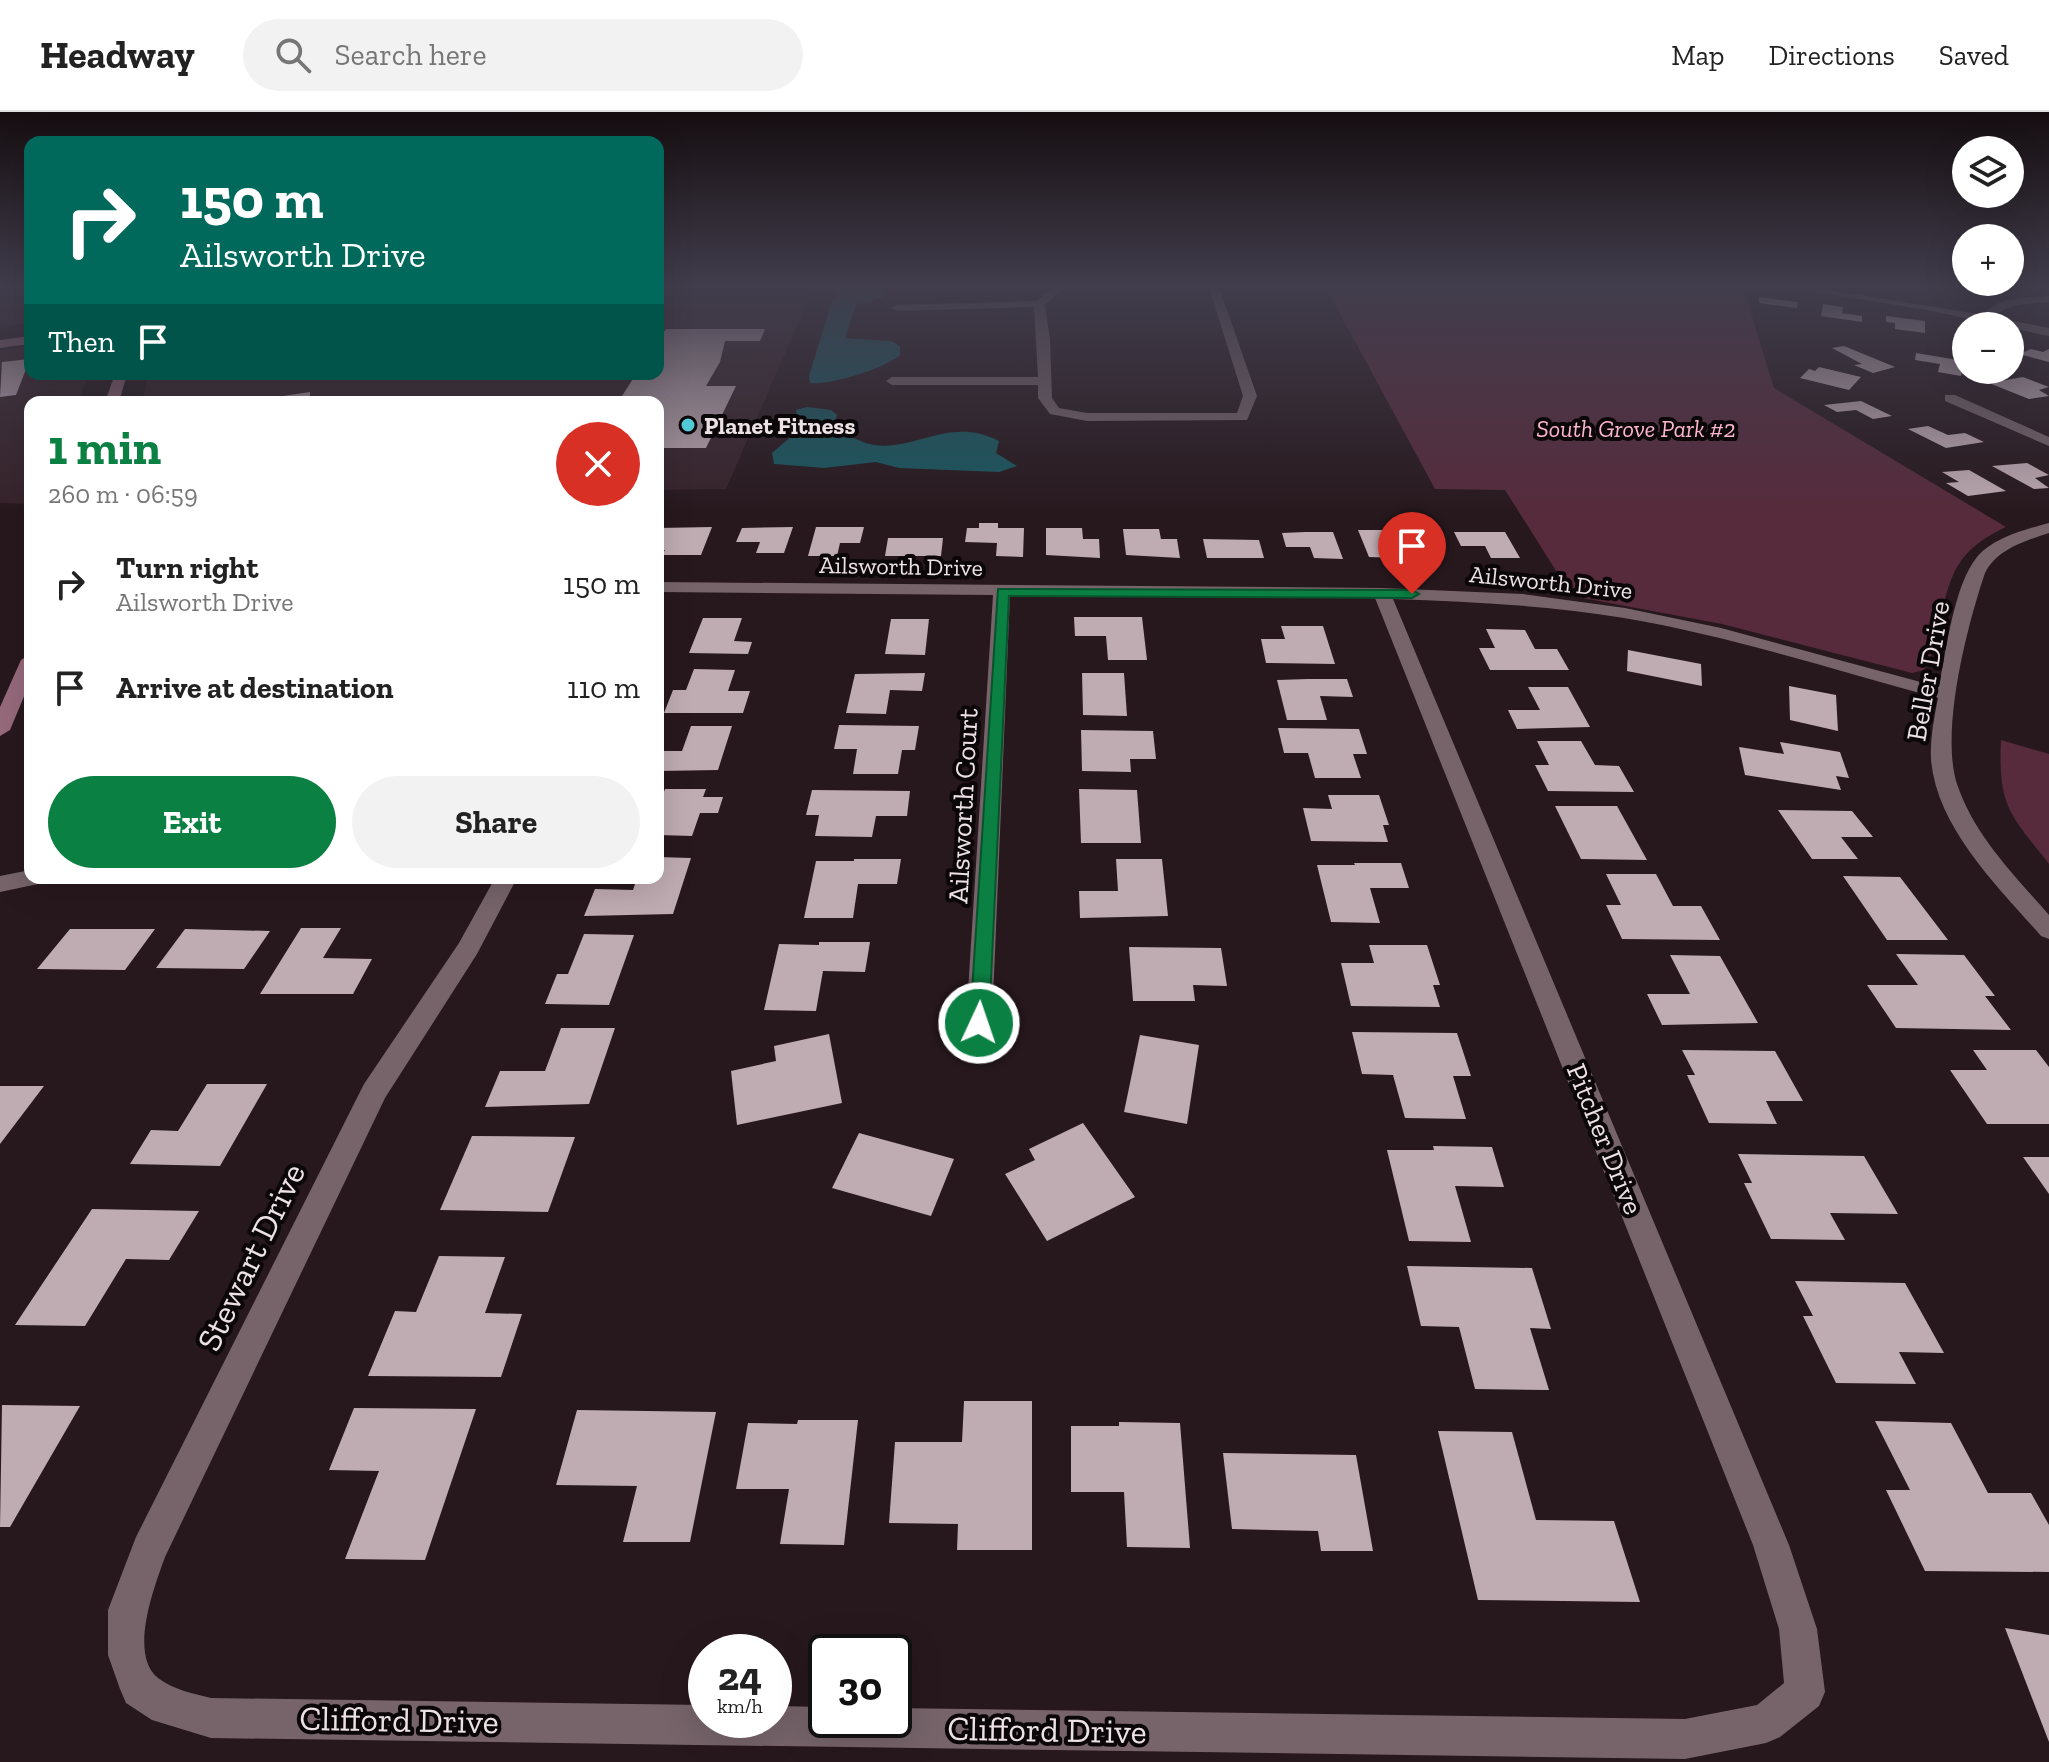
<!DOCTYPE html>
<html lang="en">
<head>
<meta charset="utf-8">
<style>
  :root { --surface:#fff; --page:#f2f2f2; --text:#222; --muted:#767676; --line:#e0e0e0; --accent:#0b8043 }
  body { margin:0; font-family:"Zilla Slab",serif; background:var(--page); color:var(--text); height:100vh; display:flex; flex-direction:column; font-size:30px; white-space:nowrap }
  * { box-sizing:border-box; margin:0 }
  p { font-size:26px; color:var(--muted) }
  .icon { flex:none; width:44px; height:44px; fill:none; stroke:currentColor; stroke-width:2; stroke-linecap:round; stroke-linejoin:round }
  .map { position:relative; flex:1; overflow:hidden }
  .details { position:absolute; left:24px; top:284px; width:640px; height:488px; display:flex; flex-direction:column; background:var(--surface); border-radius:16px; box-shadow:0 8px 32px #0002 }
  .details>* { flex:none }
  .top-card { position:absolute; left:24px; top:24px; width:640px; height:244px; border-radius:16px; box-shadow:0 8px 32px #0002; background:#00695c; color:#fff; overflow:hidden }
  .tools { position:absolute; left:1952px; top:24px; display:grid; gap:16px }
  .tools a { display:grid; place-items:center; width:72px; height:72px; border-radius:50%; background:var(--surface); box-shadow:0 8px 32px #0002; font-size:40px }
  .speed { position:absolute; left:688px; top:1522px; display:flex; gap:16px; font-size:40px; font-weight:700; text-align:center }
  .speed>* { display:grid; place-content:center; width:104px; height:104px; border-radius:50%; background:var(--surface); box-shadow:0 8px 32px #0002; line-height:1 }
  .speed small { font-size:20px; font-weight:400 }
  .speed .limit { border:4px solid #111; border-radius:12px; background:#fff; color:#111 }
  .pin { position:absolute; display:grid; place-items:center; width:68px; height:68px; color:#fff; margin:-82px -34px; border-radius:50% 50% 50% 0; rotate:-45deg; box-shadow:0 0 8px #0007 }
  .pin .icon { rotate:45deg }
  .me { position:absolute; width:88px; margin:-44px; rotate:3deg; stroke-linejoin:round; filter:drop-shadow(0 0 6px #0008) }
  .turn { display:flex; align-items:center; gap:28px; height:168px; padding:0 24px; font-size:36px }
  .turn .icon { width:104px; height:104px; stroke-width:2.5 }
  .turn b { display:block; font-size:56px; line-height:68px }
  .then { display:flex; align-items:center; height:76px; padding:0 24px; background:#0003; gap:16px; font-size:30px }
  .round { display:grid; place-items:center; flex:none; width:84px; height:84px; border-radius:42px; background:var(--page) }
  .overview { display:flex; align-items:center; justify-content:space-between; height:136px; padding:0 24px }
  h1 { font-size:48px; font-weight:700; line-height:60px; color:var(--accent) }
  .cta { display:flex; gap:16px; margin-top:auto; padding:16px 24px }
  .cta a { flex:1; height:92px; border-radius:48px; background:var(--accent); color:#fff; font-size:32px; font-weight:700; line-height:92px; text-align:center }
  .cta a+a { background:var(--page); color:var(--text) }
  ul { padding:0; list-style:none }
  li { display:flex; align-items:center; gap:24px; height:104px; padding:0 24px }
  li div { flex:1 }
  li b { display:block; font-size:30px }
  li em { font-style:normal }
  header { display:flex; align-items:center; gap:48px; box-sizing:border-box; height:112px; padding:0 40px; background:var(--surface); border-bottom:2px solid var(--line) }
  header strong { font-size:38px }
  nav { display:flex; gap:44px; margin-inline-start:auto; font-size:28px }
  .search { width:560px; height:72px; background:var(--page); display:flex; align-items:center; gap:20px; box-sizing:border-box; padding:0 28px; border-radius:44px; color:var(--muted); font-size:30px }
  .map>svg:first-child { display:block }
  .built { fill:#37232a }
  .green { fill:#572b3c }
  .water { fill:#18585f }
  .building { fill:#bfabb2 }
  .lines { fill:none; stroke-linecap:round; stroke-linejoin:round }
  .street { fill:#76646a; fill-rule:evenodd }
  .secondary { fill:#966a7b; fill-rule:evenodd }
  .route { fill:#0b8043; stroke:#07532c; stroke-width:2 }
  .poi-dot { fill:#52cbd9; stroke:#0b0607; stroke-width:3 }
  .labels { text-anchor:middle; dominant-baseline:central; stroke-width:8; stroke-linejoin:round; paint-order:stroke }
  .far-poi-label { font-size:24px; font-weight:bold; fill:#ece1e5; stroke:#0b0607; text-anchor:start }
  .far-park-label { font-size:24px; font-style:italic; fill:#fbb5ce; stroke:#0b0607 }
  .far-street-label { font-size:24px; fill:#ece1e5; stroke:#0b0607 }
  .street-label { font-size:28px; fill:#ece1e5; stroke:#0b0607 }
  .near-street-label { font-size:34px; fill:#ece1e5; stroke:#0b0607 }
</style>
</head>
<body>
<header>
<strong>Headway</strong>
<div class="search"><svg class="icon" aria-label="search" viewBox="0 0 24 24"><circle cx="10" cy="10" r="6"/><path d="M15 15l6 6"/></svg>Search here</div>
<nav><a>Map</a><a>Directions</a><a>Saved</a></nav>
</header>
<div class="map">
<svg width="2049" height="1650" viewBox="0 0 2049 1650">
  <rect width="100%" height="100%" fill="#27181d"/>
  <g class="built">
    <path d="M0,172h30v39l-30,3z"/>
    <path d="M658,172h137l14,14 -83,191 -68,1v-88h-516l7,-28h509z"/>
    <path d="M30,234v28h60l-13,28h-47v102l-30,-1v-153z"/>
  </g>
  <g class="green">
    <path d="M1346,172h396l32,104 232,139c-53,25 -56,50 -68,103 -3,15 -6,27 -14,40l-12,3 -190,-49 -150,-28 -67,-106 -70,-1 -110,-203z"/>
    <path d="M2001,628l48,14v110c-39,-50 -51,-57 -48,-124z"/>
  </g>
  <g class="water">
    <path d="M835,172c18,0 41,-5 54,7l-6,6 -27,8 -11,33 46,3 9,5v9c-17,14 -68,30 -90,28l-1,-7 22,-72 7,-8z"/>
    <path d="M807,295l24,3 6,5 -3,9c62,55 100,-16 165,17l-3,12 21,13 -18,6 -100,-4 -23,-6 -52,6 -50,-4 -2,-11 27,-23 -3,-20z"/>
  </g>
  <g class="building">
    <path d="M1891,172h35l8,4h-35z"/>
    <path d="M1759,185l39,5 -1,6 -38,-5z"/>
    <path d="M1823,192l20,3 -1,6 20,3v6l-41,-6z"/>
    <path d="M1886,204l39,5v12l-30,-4v-6l-9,-1z"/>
    <path d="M666,217h99l-5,12h-35l-5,21 -14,24h30l-30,62h-48v-46h-53l4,-5 13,-1 14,-22h22v-34z"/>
    <path d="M1844,234l51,21 -22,6 -19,-8 8,-1 -30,-16z"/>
    <path d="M2031,237l12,3 6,-3v13l-30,-8z"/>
    <path d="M1916,241l48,8 -3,15 -23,-4 2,-8 -25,-4z"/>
    <path d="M30,247l-14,36 -16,2 2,-35z"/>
    <path d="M1819,255l42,10 -12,13 -49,-12 9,-9 6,2z"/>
    <path d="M2023,265l26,10 -10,3 10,6 -20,3 -40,-16z"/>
    <path d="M310,280v10h-54v-2z"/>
    <path d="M1861,289l31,15 -19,3 -17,-9 -19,2 -13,-7z"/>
    <path d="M1928,314l20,9 17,-2 19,9 -38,6 -38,-19z"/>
    <path d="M2027,351l22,12 -14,3 14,10 -15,1 -42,-23z"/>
    <path d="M1969,358l37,21 -38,5 -22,-13 13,-1 -17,-10z"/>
    <path d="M979,411h19v5h26l-1,29 -27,-1 1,-13 -32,-1 2,-14h12z"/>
    <path d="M712,415l-11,28h-39l3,-5h-7v-22z"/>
    <path d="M793,415l-9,26h-28l4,-11h-24l6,-14z"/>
    <path d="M816,415h48l-4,16h-20l-3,13h-29z"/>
    <path d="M1046,416h36l1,11h16l1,19 -54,-3z"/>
    <path d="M1123,417h36l2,10h16l3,19 -54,-3z"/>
    <path d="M1358,418h37l5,10 16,1 9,18 -56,-2z"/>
    <path d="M1305,420h28l10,27 -29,-1 -4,-11h-24l-4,-14z"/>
    <path d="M1454,420h51l15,26h-29l-6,-12h-24z"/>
    <path d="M888,426h55l-2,18h-56z"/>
    <path d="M1203,427l56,1 5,18h-57z"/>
    <path d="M1074,505h68l5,43h-39l-2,-24h-31z"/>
    <path d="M703,506h39l-8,23 18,1 -4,12 -59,-1z"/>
    <path d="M891,507h38l-4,36 -40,-1z"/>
    <path d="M1281,514h42l12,38 -69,-1 -5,-24h24z"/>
    <path d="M1486,517l39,1 10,19h22l12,21h-79l-11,-22h16z"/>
    <path d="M1628,538l73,14 1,22 -75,-15z"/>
    <path d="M694,557l41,1 -7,21h22l-7,22h-79l9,-23h13z"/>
    <path d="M925,561l-3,18 -32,-1 -4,24 -40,-1 9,-39z"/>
    <path d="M1082,561h42l3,43 -44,-1z"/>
    <path d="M1308,567h39l6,18 -33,-1 7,24h-40l-10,-40z"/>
    <path d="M1789,574l47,9 2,36 -48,-11z"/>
    <path d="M1528,575h40l22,40 -73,2 -9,-19h32z"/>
    <path d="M839,613l80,1 -4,24h-13l-4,24h-45l4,-25h-23z"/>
    <path d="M691,614h41l-14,44 -60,1v-20h24z"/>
    <path d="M1278,616l81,1 8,25h-14l8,24h-46l-7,-25h-24z"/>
    <path d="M1081,618l72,1 3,28h-26l1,13 -49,-1z"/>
    <path d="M1537,629h44l14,24 24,1 15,26 -86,-1 -13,-26h14z"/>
    <path d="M1780,630l60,10 9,26 -13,-2 5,14 -96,-15 -6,-28 45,7z"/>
    <path d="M665,677h41l-3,8h20l-5,16h-18l-8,23 -34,-1v-26z"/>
    <path d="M1079,677l58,1 4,53h-60z"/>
    <path d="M812,678l98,1 -3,25h-31l-4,21 -57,-1 4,-21h-13z"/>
    <path d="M1328,683h51l10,30h-6l5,17 -77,-1 -8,-33 29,1z"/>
    <path d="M1555,694h62l30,54 -66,-1z"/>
    <path d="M1778,698l74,1 21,26h-32l17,22h-46z"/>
    <path d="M658,745l33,1 -18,56 -89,2 11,-27 38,1 4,-12h21z"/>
    <path d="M854,747h47l-4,25h-39l-5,34h-49l12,-57h38z"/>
    <path d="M1116,747h46l6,57 -88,2 -1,-27h39z"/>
    <path d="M1354,751h47l8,25h-39l10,35 -49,-1 -14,-57h38z"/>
    <path d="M1606,762h50l17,32h28l19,34 -98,-1 -16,-34h15z"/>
    <path d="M1843,764l57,1 48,63h-61z"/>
    <path d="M301,816h40l-18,30 49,1 -19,35h-93z"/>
    <path d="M70,817h85l-30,41 -88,-1z"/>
    <path d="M185,817l85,2 -26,38 -88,-1z"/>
    <path d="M584,822l50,1 -25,70 -64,-1 12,-30h11z"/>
    <path d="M819,830h51l-5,30 -42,-1 -7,40 -52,-1 15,-66 40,1z"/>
    <path d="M1369,833h58l13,40h-7l7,22 -89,-1 -10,-43h33z"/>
    <path d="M1129,835l92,1 6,38 -34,-1 2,16h-62z"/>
    <path d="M1896,842l68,1 31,41h-10l26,34 -115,-2 -29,-43h51z"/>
    <path d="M1670,843l50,1 38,67 -96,2 -15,-31h43z"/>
    <path d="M561,916h54l-26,76 -104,3 15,-36h45z"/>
    <path d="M1352,920l105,1 14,43h-18l13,43 -61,-1 -12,-43 -31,-1z"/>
    <path d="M829,922l13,69 -105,22 -6,-54 45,-10 -2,-15z"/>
    <path d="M1140,923l59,10 -12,79 -63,-12z"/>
    <path d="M1682,938l93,1 28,50h-37l11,23 -68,-1 -22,-48h8z"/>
    <path d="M1973,938h63l13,17v57h-62l-37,-54h37z"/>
    <path d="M207,972h60l-47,82 -90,-2 21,-34 27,1z"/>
    <path d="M0,974h44l-44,58z"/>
    <path d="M1083,1011l52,74 -88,44 -42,-67 30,-14 -6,-11z"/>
    <path d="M859,1021l95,26 -23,57 -99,-28z"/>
    <path d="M472,1024l103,1 -27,75 -108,-2z"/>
    <path d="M1433,1034l59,1 12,40 -49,-1 16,56 -62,-1 -22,-91h47z"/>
    <path d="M1738,1042l126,2 34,58 -68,-1 15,27 -74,-1 -27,-56h8z"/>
    <path d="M2023,1045h26v37z"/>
    <path d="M92,1097l107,2 -30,49 -43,-1 -41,67 -70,-1z"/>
    <path d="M439,1144l66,1 -20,56 37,1 -21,63 -133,-1 27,-65 21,1z"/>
    <path d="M1407,1154l125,2 19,61 -21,-1 19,62 -74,-1 -16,-62 -38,-1z"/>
    <path d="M1795,1169l110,2 39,70 -45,-1 17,32 -80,-1 -33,-67h10z"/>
    <path d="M964,1289h68v149h-75l1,-26 -69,-1 6,-81h67z"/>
    <path d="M2,1293l78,1 -70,121h-10z"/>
    <path d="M354,1296l122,1 -51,151 -80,-1 34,-88 -50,-1z"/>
    <path d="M577,1298l139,2 -26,130h-67l14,-56 -81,-1z"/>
    <path d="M798,1308h60l-14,125 -64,-1 9,-55h-53l12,-66 49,1z"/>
    <path d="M1875,1309l76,2 37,70h43l18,32v47l-124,-1 -39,-81h24z"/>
    <path d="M1119,1310l61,1 10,125 -63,-1 -3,-55h-53v-66h48z"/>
    <path d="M1438,1319l74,1 24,88 78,1 26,81 -162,-2z"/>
    <path d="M1223,1341l133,2 17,96h-52l-3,-20 -86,-2z"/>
    <path d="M2005,1516l44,7v107z"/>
  </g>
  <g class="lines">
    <g class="street">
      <path d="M1057,172h11l-23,21 5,35 2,58 7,10 28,5h150l6,-17 -35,-112h10l39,112 -10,24 -160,1 -37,-7 -12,-16v-13h-146l-6,-4 6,-4h146l-4,-70 -137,4 -6,-3 6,-3 139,-4z"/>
      <path d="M1768,172h24l192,31c12,-19 45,-17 65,-19v6c-17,2 -43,1 -55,15l55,11v8l-122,-26z"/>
      <path d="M1945,283h10l94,42v9l-104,-45z"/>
      <path d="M2049,411v10c-24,8 -52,16 -64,40 -18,53 -45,158 -28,211 17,51 57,91 92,131v24l-8,-3c-43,-49 -104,-108 -110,-176 -1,-21 3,-42 7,-62 -104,-28 -208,-62 -314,-80 -77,-13 -153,-16 -231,-19l396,946 28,84 8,63 -6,14 -39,31 -14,6 -81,16 -1474,-21 -59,-18 -26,-17 -6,-14 -12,-34v-45l28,-73 228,-453 95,-141 36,-65h22l-40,76 -92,144 -220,459c-10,28 -37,97 -7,121 16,12 34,15 53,20l495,7v15h68v-14l52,1v13h68v-12l791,11 72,-14 27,-22 -5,-54 -26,-84 -378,-947 -365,-3 -18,428 -4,7 -9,3 -9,-3 -4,-7 27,-428 -335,-3v-10l724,6 141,6 102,14 96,20 218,59c7,-36 15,-102 38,-130 16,-19 49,-28 72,-34z"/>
      <path d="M30,758v8h11l-3,6 -38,8v-16z"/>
    </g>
    <g class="secondary">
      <path d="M30,224v8l-30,4v-8z"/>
      <path d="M115,262h12l-8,28h-14z"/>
      <path d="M30,542v28l-20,48 -10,6v-29l21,-47z"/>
    </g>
  </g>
  <linearGradient id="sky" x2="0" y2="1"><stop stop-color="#150d10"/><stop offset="0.43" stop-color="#413d4c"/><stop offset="1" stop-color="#413d4c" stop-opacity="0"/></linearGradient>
  <rect width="2049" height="403" fill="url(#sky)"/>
  <path class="route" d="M998,477l414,1 7,4 -7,4 -403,-2 -20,427 -3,5h-14l-2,-5z"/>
  <circle class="poi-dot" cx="688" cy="313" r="8"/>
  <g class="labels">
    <g class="far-poi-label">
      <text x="704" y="313">Planet Fitness</text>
    </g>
    <g class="far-park-label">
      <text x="1636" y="316">South Grove Park #2</text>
    </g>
    <g class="far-street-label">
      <text transform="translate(901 454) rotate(1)">Ailsworth Drive</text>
      <text transform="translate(1551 470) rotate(6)">Ailsworth Drive</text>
    </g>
    <g class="street-label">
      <text transform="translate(1928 559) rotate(-80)">Beller Drive</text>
      <text transform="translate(963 694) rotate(-87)">Ailsworth Court</text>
      <text transform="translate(1605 1027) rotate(68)">Pitcher Drive</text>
    </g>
    <g class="near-street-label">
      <text transform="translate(251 1145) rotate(-64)">Stewart Drive</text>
      <text transform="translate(399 1608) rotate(1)">Clifford Drive</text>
      <text transform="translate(1047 1618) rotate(1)">Clifford Drive</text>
    </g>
  </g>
</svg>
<div class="tools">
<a><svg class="icon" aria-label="layers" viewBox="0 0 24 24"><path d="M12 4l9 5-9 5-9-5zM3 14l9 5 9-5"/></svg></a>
<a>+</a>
<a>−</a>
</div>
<div class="speed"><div>24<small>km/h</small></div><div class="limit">30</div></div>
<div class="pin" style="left:1412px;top:482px;background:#d93025"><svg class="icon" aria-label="arrive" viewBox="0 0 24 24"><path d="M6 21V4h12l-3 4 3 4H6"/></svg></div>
<svg class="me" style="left:979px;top:911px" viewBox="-20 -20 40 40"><circle r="17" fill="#0b8043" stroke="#fff" stroke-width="3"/><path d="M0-11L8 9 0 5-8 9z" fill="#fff"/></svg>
<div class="top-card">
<div class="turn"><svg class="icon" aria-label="right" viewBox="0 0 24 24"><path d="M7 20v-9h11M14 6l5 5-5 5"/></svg><div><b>150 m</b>Ailsworth Drive</div></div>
<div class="then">Then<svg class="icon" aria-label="arrive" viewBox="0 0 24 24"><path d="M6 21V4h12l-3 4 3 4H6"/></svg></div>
</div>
<section class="details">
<div class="overview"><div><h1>1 min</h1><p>260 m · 06:59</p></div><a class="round" style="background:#d93025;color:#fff"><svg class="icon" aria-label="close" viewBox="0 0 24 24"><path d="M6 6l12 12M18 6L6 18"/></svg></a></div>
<ul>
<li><svg class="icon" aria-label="right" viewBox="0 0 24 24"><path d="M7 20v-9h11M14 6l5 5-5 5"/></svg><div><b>Turn right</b><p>Ailsworth Drive</p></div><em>150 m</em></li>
<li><svg class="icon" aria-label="arrive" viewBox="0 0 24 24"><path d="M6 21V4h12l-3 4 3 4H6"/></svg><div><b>Arrive at destination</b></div><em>110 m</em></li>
</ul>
<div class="cta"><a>Exit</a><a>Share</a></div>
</section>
</div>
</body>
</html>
